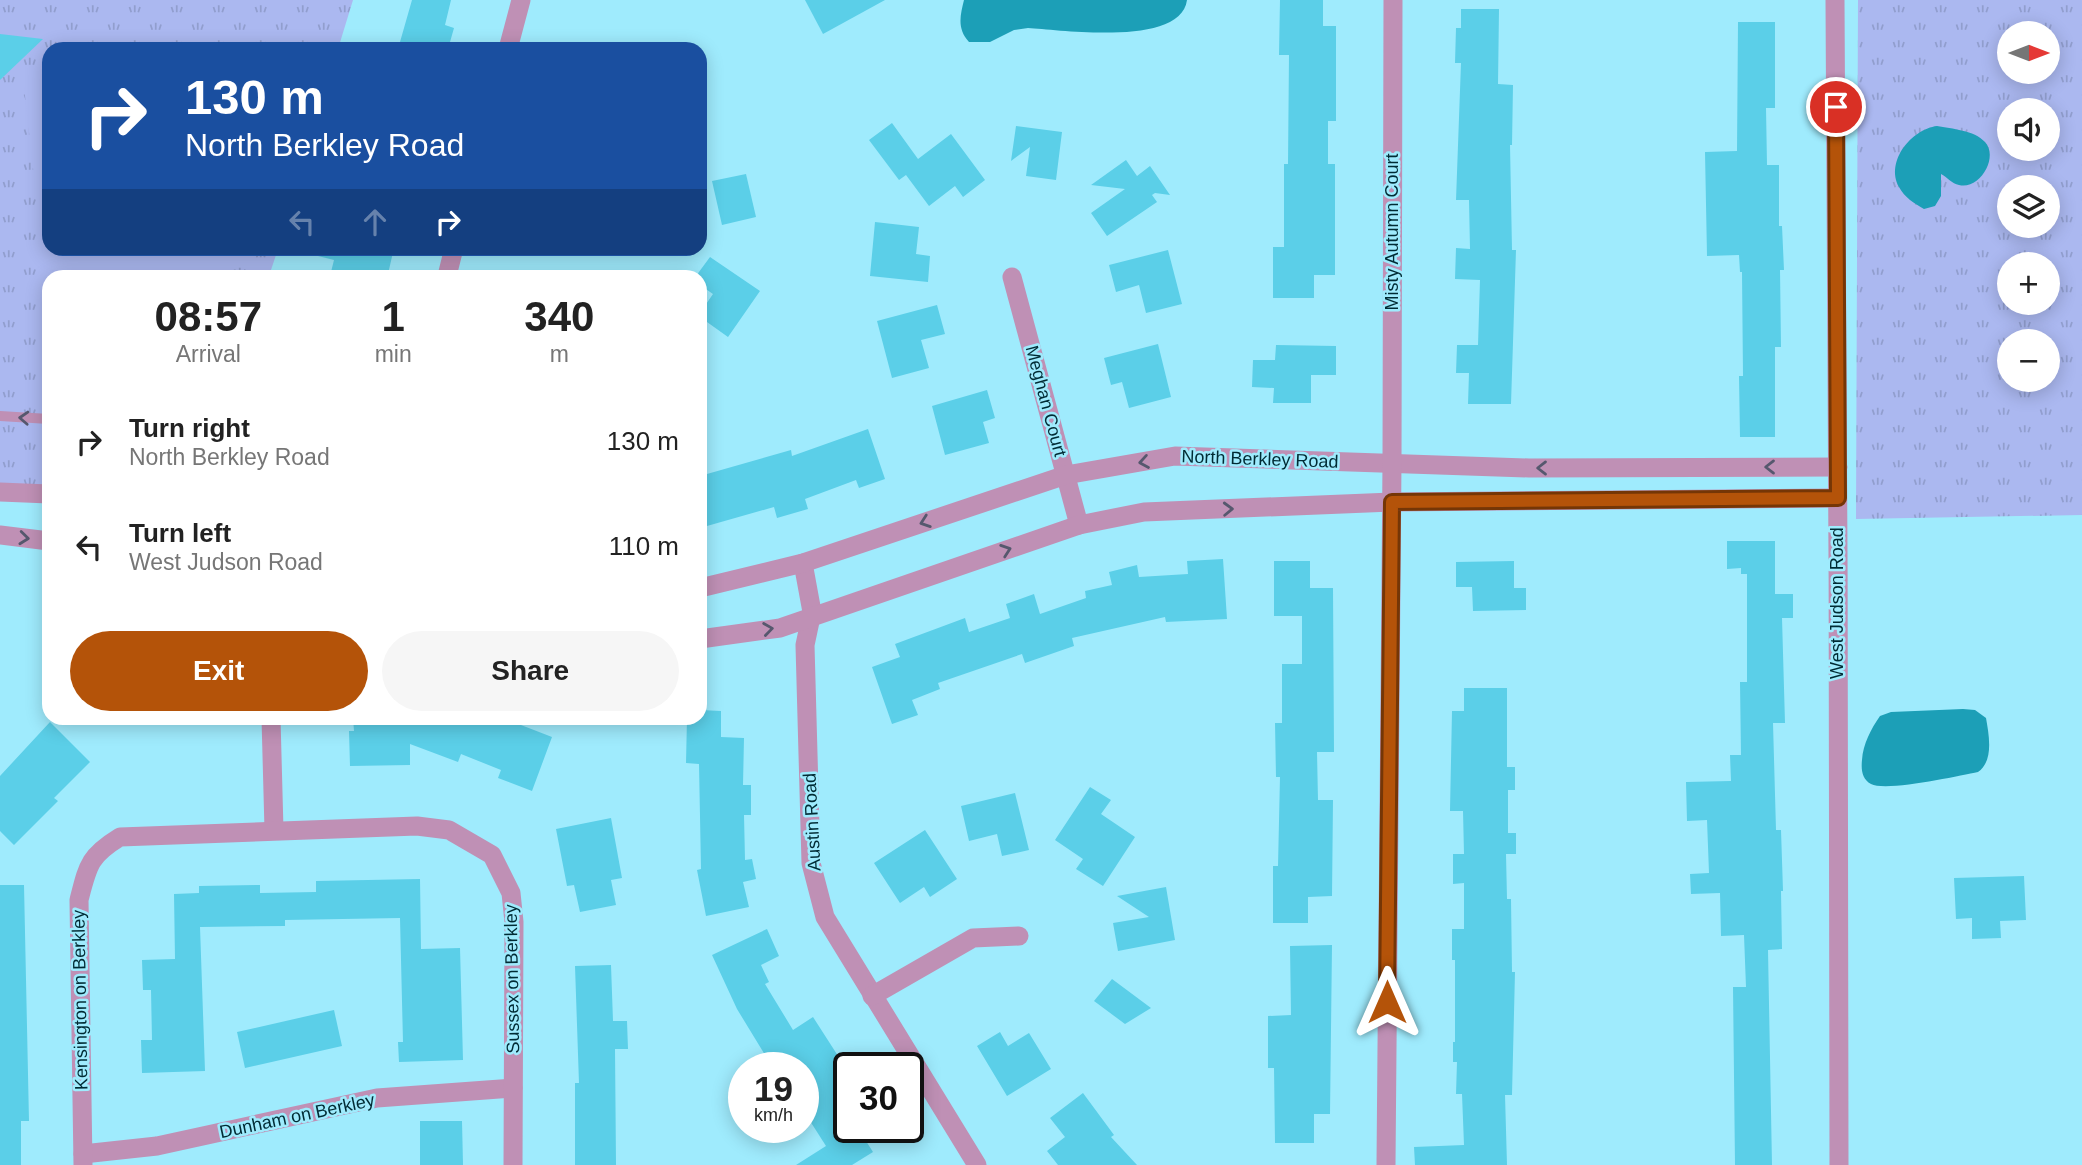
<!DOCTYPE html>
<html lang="en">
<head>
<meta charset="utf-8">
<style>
  :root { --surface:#fff; --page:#f6f6f6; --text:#222; --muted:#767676; --accent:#b45309 }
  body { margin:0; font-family:Helvetica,sans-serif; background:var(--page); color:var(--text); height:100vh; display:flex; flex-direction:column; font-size:26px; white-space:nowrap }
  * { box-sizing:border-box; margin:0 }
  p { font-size:23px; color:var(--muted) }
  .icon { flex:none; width:38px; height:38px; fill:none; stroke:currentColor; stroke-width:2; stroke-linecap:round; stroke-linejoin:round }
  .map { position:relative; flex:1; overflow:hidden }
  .panel { position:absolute; left:42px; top:270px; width:665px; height:455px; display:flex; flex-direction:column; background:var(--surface); border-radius:21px; box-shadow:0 4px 18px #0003 }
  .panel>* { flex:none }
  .guide { position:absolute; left:42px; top:42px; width:665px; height:214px; border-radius:21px; box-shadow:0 4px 18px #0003; background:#1a4fa0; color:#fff; overflow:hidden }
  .needle { width:46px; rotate:90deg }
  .fabs { position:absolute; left:1997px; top:21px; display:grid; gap:14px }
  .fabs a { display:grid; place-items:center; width:63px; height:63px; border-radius:50%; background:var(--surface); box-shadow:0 4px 18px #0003; font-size:35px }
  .speed { position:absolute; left:728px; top:1052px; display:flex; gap:14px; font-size:35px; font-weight:700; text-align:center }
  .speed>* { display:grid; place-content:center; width:91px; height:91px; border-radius:50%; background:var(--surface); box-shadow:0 4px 18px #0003; line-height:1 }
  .speed small { font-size:18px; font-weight:400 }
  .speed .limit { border:4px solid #111; border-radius:10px; background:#fff; color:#111 }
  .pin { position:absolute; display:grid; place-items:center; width:60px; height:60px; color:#fff; margin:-30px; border:4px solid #fff; border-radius:50%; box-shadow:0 2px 7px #0007 }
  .me { position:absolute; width:77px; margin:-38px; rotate:0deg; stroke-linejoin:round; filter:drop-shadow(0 0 5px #0008) }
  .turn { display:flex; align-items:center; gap:24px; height:147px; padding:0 28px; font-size:32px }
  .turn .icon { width:91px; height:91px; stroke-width:2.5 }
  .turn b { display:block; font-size:49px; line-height:60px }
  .lanes { display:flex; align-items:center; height:66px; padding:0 28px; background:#0003; justify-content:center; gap:35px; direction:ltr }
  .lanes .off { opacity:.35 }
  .eta { display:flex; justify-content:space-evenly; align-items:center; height:119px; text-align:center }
  .eta b { font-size:42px; font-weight:600; line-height:49px }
  .action { display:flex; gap:14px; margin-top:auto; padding:14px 28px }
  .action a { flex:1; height:80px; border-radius:42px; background:var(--accent); color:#fff; font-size:28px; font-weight:600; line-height:80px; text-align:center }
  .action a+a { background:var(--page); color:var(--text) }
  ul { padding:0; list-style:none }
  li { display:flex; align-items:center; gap:21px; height:105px; padding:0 28px }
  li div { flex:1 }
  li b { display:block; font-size:26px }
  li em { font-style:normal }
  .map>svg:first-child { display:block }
  .park { fill:url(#park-tufts); fill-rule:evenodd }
  .garden { fill:#abb8f0 }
  .water { fill:#1c9fb7 }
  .building { fill:#5bcfe8 }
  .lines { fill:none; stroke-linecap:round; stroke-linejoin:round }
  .service { stroke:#bf90b5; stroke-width:10 }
  .minor { stroke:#bf90b5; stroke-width:19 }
  .oneway { stroke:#56586e }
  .route-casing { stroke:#753606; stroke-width:18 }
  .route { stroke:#b45309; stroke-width:12 }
  .labels { text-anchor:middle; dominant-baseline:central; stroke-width:5; stroke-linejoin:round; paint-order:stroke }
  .street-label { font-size:18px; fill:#002b34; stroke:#9febfd }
</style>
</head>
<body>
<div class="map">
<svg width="2082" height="1165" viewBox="0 0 2082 1165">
  <defs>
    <pattern id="park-tufts" width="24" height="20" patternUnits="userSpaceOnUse" patternTransform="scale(1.75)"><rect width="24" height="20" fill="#abb8f0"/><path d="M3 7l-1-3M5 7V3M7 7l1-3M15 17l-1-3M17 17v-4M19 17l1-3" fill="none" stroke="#919ece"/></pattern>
  </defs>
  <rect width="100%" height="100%" fill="#9febfd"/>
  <g class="park">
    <path d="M0,0h353l-15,49h-289v199l229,1 -9,27h-220v218l-49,-2z"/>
    <path d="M1858,0h224v515l-226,4zM2009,33h39v39h-39zM2009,110h39v39h-39zM2009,187h39v39h-39zM2009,264h39v39h-39zM2009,341h39v39h-39z"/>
  </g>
  <path class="garden" d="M49,62v186l190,1 -27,27h-163v36l-25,-225z"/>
  <g class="water">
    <path d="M964,0h223c-6,47 -125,30 -159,28l-14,2 -24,12h-21c-12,-13 -9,-26 -5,-42z"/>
    <path d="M1937,126c15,3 37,4 48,16 14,15 -5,48 -26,43 -7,-1 -12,-8 -18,-11v22l-6,10 -11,3c-9,-5 -20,-12 -25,-22 -14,-26 13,-58 38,-61z"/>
    <path d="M1963,709l12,1 11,8c3,17 8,43 -8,54 -20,4 -92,20 -107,12 -9,-5 -10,-14 -9,-24 1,-16 9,-31 18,-44l11,-4z"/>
  </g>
  <g class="building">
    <path d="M412,0h39l-6,25 9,3 -6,21h-50z"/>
    <path d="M805,0h80l-62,34z"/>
    <path d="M1280,0h43v26h13v95h-8v43h7v111h-21v23h-41v-51h11v-83h4l1,-109h-10z"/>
    <path d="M1461,9h38l-1,75 15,1 -1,60h-2l2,105h4l-5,154h-43l1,-31h-13l1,-28h21l2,-65 -25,-1 1,-31 14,1 -1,-49h-13l5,-137h-6l1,-35h5z"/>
    <path d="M1738,22h37v86h-9l1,57h12v61h3l2,44h-4l1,77h-6v90h-35l-1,-61h4l-1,-104h-2l-1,-17 -32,1 -2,-104 32,-1z"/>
    <path d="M0,34l43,5 -43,41z"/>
    <path d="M892,123l26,36 33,-25 34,46 -22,17 -8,-11 -26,20 -23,-31 -7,5 -30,-40z"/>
    <path d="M1016,126l46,6 -6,48 -30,-4 4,-29 -19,14z"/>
    <path d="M1126,160l11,16 13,-10 20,29 -15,-2 -3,2 5,7 -50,34 -16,-23 34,-24 -34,-4z"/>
    <path d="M746,174l10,43 -34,8 -10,-44z"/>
    <path d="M875,222l44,5 -3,27 14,2 -2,26 -58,-6z"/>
    <path d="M319,248h75l-6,26 -13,-4 -2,6h-43l4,-16 -16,-4z"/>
    <path d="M1168,250l14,54 -36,9 -7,-28 -23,7 -7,-27z"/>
    <path d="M710,257l50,34 -32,46 -28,-20v-4l13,-19 -13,-9v-9h-4z"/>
    <path d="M937,305l8,29 -24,6 8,28 -37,10 -15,-57z"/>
    <path d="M1158,344l13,53 -42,11 -7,-26 -11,3 -7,-27z"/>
    <path d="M1276,345l60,1v29h-25v28h-38l1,-15 -22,-1 1,-27h22z"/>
    <path d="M987,390l8,28 -12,4 6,21 -44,12 -13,-49z"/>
    <path d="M868,429l17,50 -26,9 -3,-8 -51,19 3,10 -31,9 -3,-11 -74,21v-52l91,-26 1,6z"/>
    <path d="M1727,541h48v53h18v24h-11l3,105h-12l3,107h5l2,61h-2l1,58 -14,1 4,215h-37l-2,-178h13l-2,-52 -23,1 -1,-43 -29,1 -1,-20 19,-1 -2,-53 -20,1 -1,-39 45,-1 -1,-26h11l-1,-73h7v-108h-6v-6l-14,1z"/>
    <path d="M1223,559l4,60 -61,3 -1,-5 -93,21 2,8 -49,17 -3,-9 -84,29 2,6 -28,11 6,15 -26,9 -20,-57 28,-10 -5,-13 70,-26 4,14 41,-14 -4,-14 28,-10 6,20 46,-16 -1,-7 27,-6 -3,-13 28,-7 2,12 49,-3 -1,-13z"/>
    <path d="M1274,561h36v27h23l1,164h-17l1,48h15l-1,96 -24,1v26h-35v-57h5l2,-89h-4l-1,-54h7v-59h20v-48h-28z"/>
    <path d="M1514,561v27h12v22l-53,1 -1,-24h-16v-25z"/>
    <path d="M1464,688h43v79h8v23h-7v43h8v21h-10l1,45h4l1,73h3l-3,123h-7l2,70h-92l-1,-18 50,-2 -2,-51h-6l1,-32h-4v-20h2v-82h-3v-31h12v-46l-11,1v-30h11l-1,-43h-13l2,-100h12z"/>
    <path d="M700,710l21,1v26l23,1 -1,47h8v30h-7l1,45 7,-1 4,20 -13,3 6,25 -43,9 -9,-46 4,-1 -2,-105 -13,-1 1,-45h13z"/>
    <path d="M353,718h150l49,19 -20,54 -34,-13 3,-8 -40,-16 -3,8 -48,-18v21l-60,1 -1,-35h5z"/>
    <path d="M50,722l40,40 -36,36 4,3 -44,44 -14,-14v-55z"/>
    <path d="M1090,787l21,13 -10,14 34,23 -32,49 -27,-17 7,-10 -28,-19z"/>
    <path d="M1015,793l14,57 -27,6 -5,-22 -28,7 -8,-35z"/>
    <path d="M611,818l11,60 -11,2 5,25 -36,7 -6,-27 -7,1 -11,-57z"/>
    <path d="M925,830l32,49 -27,18 -6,-10 -24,16 -26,-40z"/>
    <path d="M2024,876l2,44 -26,1 1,17 -29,1v-21l-16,1 -2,-41z"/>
    <path d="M420,879l1,70 39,-1 3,112 -64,2 -1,-20h5l-3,-124 -115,2v6l-85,1 5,144 -63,2 -1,-33h11l-1,-50h-8l-1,-30 33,-1 -1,-65 25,-1v-7l61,-1v8l56,-1v-11z"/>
    <path d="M0,885h24l5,236h-8v44h-21z"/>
    <path d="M1166,887l9,53 -57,11 -5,-28 36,-6 -32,-21z"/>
    <path d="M767,929l12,27 -18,9 8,17 -4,2 28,46 20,-13 36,56v5l-9,6 9,14v29h8l16,25 -21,13h-56l30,-19 -23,-36v-42h-30l-36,-59 -25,-54z"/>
    <path d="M1332,945l-2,169h-16v29h-39l-1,-75h-6v-52l23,-1 -1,-69z"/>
    <path d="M611,965l2,56h14l1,28h-13l1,116h-41v-82h4l-4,-117z"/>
    <path d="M1112,979l39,29 -26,16 -31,-23z"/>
    <path d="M334,1010l8,36 -97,22 -8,-36z"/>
    <path d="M1000,1032l8,14 21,-13 22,36 -44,27 -30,-50z"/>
    <path d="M1083,1093l31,42 -3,2 26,28h-79l-11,-14 18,-14 -15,-19z"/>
    <path d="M420,1121h42l1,44h-43z"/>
  </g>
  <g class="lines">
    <path class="service" d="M0,416l49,3"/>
    <g class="minor">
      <path d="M1835,0c4,388 3,777 4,1165"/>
      <path d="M508,49l13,-49"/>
      <path d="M447,276l7,-28"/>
      <path d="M1012,277l67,248"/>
      <path d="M0,492l49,2"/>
      <path d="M0,535l49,6"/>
      <path d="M803,563l9,49 -7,33 6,218 14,54 152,248"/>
      <path d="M700,588l103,-25 263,-88 109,-19 354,12 309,-1"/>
      <path d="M700,639l80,-11 299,-103 65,-13 248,-10 445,-4"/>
      <path d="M271,718l3,112"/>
      <path d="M872,996l101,-58 46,-2"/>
      <path d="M83,1154l74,-8 220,-48 136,-10"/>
      <path d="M83,1165l-4,-265c9,-35 10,-44 41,-63l297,-11 32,4 43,25 19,38 3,29 -1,243"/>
      <path d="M1386,1165l6,-702 1,-463"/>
    </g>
  </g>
  <defs><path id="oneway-chevron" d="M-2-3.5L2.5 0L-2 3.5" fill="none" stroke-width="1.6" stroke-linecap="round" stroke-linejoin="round" transform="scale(1.75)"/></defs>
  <g class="oneway">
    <use href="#oneway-chevron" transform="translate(24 418) rotate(-177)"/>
    <use href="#oneway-chevron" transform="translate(1144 462) rotate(170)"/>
    <use href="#oneway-chevron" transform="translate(1770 467) rotate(180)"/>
    <use href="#oneway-chevron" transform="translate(1542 468) rotate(180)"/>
    <use href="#oneway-chevron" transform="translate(1228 509) rotate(-2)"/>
    <use href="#oneway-chevron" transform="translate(925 522) rotate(161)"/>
    <use href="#oneway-chevron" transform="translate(24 538) rotate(6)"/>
    <use href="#oneway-chevron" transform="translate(1006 550) rotate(-19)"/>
    <use href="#oneway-chevron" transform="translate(768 629) rotate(-8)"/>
  </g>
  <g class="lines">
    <defs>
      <path id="route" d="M1387,1002l5,-500 446,-4 -2,-391"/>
    </defs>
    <use href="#route" class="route-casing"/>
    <use href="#route" class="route"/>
  </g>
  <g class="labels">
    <g class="street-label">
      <text transform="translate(1392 232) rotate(-90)">Misty Autumn Court</text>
      <text transform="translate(1046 401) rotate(75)">Meghan Court</text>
      <text transform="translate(1260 459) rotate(2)">North Berkley Road</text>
      <text transform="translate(1837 603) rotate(-90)">West Judson Road</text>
      <text transform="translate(812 822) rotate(-93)">Austin Road</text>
      <text transform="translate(512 979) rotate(-91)">Sussex on Berkley</text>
      <text transform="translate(80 1000) rotate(-91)">Kensington on Berkley</text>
      <text transform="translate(297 1116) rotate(-12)">Dunham on Berkley</text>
    </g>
  </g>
</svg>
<div class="fabs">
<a><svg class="needle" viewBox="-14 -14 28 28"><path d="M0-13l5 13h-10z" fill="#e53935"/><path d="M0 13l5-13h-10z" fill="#767676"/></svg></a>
<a><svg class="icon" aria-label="sound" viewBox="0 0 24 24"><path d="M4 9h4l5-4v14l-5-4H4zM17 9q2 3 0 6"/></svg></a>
<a><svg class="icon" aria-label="layers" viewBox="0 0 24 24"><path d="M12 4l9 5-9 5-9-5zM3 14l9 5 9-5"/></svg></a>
<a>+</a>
<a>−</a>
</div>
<div class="speed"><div>19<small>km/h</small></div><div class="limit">30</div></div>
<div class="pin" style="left:1836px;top:107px;background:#d93025"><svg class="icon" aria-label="arrive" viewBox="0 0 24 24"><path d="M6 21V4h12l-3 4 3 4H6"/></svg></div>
<svg class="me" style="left:1387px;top:1002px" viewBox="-20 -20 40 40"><path d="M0-17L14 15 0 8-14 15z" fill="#b45309" stroke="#fff" stroke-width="4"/></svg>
<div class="guide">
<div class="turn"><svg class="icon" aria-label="right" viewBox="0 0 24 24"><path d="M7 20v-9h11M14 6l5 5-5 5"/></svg><div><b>130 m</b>North Berkley Road</div></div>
<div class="lanes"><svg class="icon off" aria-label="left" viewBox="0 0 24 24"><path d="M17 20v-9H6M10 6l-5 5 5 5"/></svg><svg class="icon off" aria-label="ahead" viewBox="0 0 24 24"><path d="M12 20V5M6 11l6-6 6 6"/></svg><svg class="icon" aria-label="right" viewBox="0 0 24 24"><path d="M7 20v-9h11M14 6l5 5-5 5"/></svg></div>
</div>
<section class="panel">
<div class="eta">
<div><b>08:57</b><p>Arrival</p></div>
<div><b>1</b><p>min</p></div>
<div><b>340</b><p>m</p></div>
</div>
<ul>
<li><svg class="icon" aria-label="right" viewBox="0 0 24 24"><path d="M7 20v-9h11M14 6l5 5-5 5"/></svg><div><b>Turn right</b><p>North Berkley Road</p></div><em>130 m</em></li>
<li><svg class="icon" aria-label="left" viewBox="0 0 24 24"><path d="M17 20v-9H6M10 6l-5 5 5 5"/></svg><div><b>Turn left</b><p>West Judson Road</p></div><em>110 m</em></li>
</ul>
<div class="action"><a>Exit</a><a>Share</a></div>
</section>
</div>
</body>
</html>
